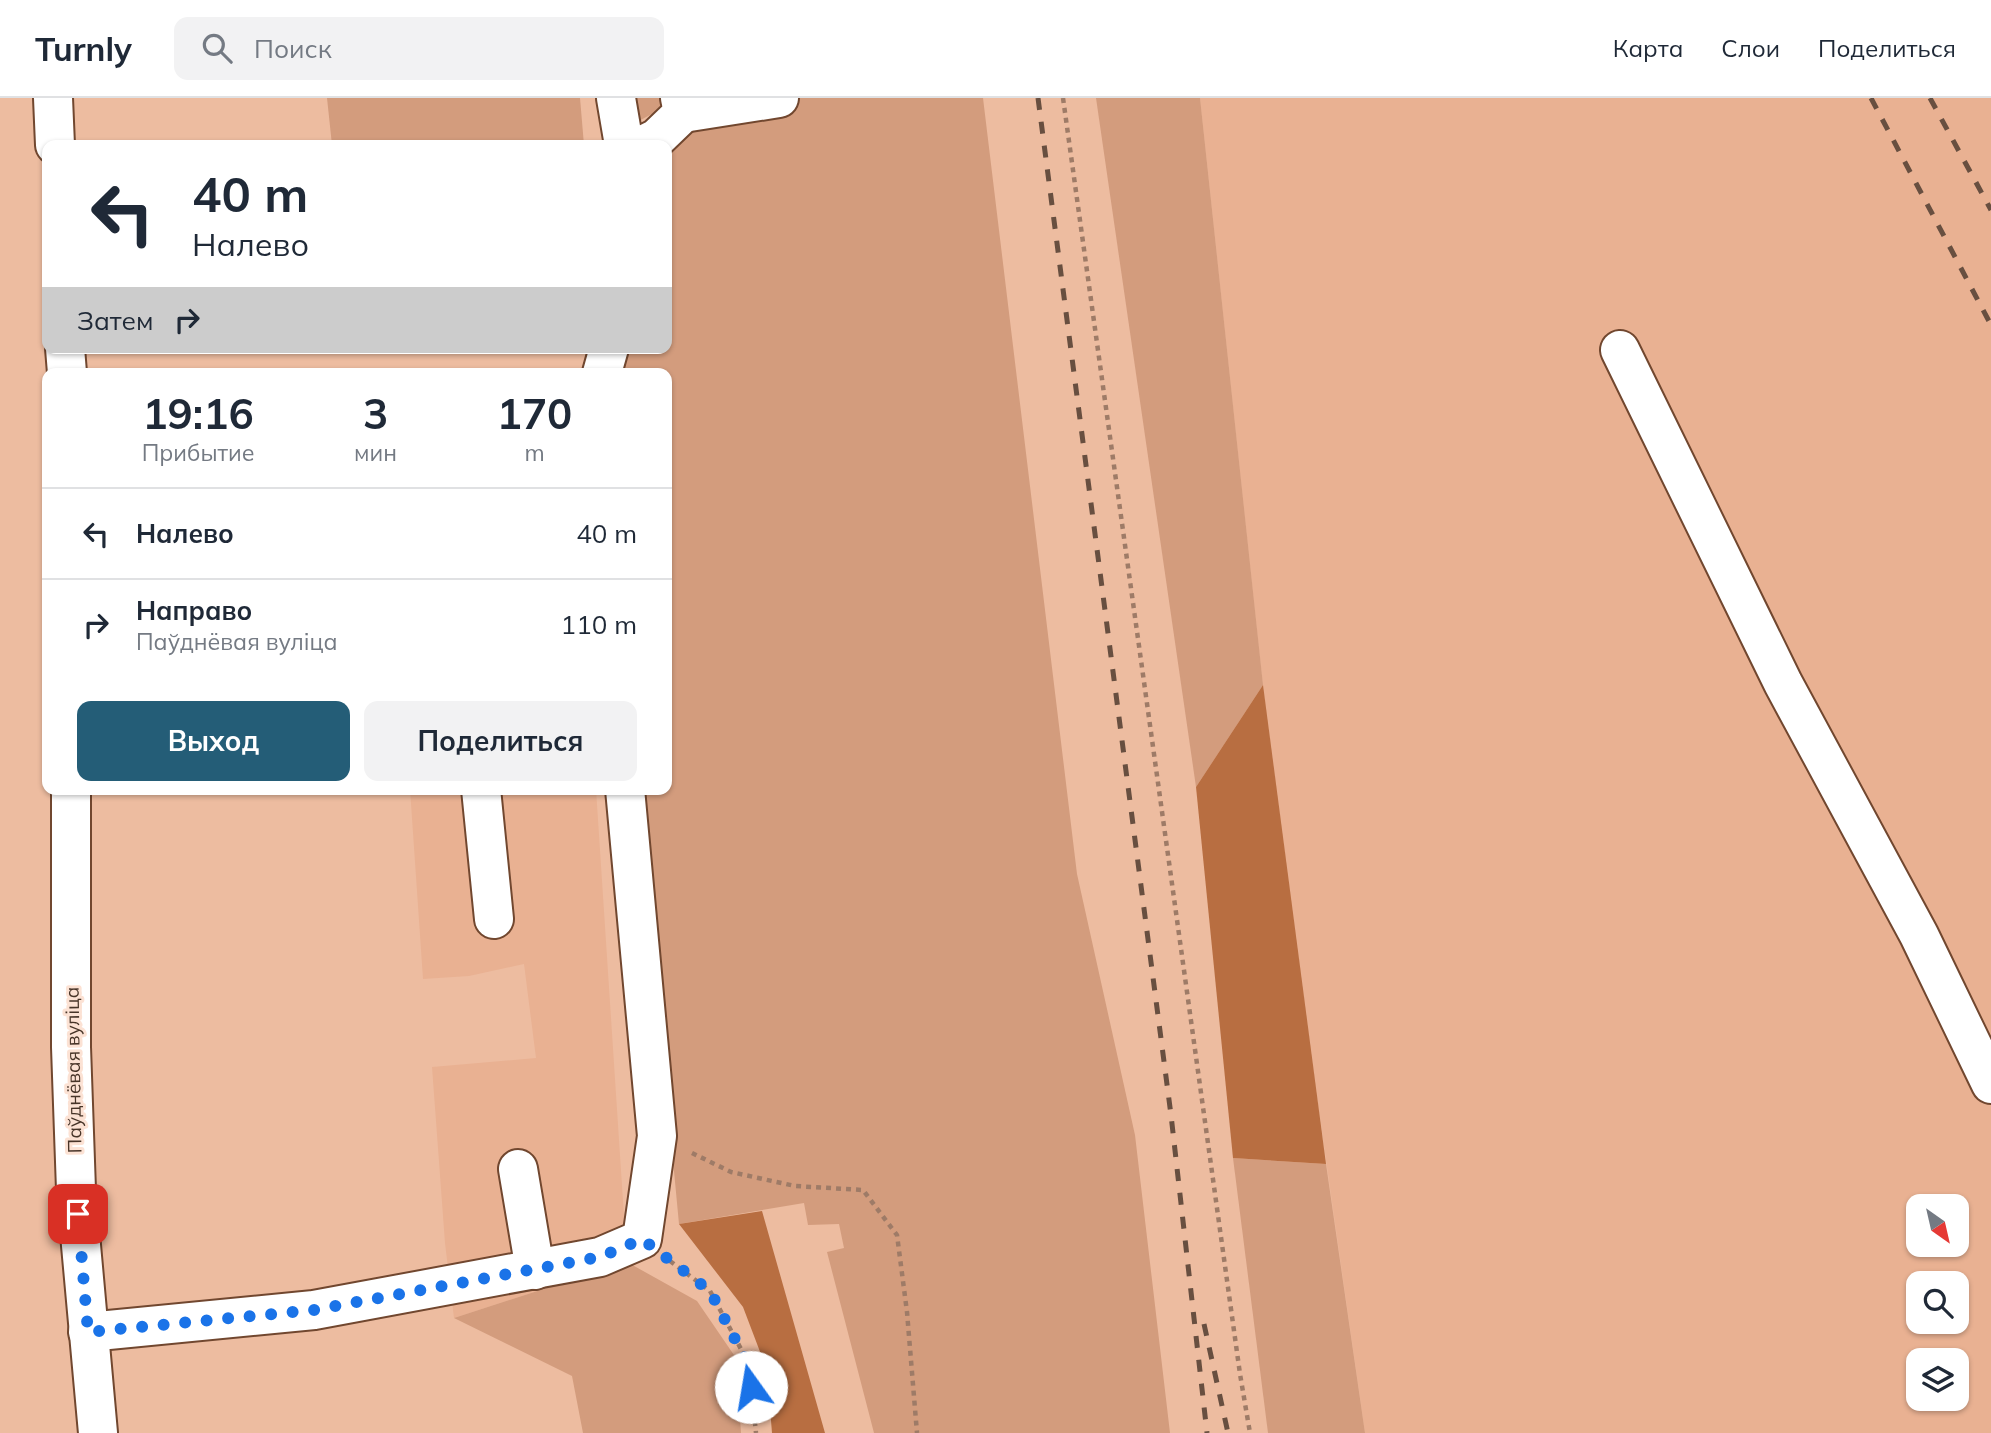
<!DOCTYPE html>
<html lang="ru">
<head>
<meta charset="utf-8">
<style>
  :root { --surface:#fff; --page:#f2f2f3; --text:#1f2937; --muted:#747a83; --line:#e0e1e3; --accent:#245d77 }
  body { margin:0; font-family:Mulish,sans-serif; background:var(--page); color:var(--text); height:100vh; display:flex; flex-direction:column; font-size:26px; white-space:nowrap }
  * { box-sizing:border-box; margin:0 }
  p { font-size:23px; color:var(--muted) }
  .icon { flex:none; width:38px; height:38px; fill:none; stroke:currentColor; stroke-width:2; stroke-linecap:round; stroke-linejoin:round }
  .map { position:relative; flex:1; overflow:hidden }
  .drawer { position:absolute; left:42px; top:270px; width:630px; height:427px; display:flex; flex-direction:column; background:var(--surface); border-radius:14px; box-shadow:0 2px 5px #0004 }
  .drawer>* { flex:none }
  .hud { position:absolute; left:42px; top:42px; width:630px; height:214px; border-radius:14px; box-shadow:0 2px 5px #0004; background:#fff; color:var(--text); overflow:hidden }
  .needle { width:46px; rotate:146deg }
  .tools { position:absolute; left:1906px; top:1096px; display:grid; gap:14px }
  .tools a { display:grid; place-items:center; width:63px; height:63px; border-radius:14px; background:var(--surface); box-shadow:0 2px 5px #0004; font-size:35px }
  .pin { position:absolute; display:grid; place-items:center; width:60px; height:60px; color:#fff; margin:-30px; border-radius:14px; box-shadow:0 4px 10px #0006 }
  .me { position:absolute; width:77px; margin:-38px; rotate:347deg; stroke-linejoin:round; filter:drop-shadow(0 0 5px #0008) }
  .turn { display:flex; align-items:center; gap:24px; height:147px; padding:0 35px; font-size:32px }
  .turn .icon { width:91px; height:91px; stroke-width:2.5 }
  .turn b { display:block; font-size:49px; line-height:60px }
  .then { display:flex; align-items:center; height:66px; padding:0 35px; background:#0003; gap:14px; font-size:26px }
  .eta { display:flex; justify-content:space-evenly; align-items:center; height:119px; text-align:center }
  .eta b { font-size:42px; font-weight:700; line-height:49px }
  .cta { display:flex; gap:14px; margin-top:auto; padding:14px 35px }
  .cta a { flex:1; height:80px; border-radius:14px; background:var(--accent); color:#fff; font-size:28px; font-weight:700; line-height:80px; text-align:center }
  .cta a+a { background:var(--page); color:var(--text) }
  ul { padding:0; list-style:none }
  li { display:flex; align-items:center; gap:21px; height:91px; padding:0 35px; border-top:2px solid var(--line) }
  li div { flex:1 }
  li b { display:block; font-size:26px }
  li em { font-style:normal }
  header { display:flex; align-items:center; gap:42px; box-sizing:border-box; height:98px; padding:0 35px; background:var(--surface); border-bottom:2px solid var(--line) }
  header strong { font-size:33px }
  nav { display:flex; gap:38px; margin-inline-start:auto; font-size:24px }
  .search { width:490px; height:63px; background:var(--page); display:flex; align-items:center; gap:18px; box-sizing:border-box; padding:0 24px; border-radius:14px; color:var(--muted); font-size:26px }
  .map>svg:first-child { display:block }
  .built { fill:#e9b192; fill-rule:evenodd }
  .green { fill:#d39c7d }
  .forest { fill:#b86e41 }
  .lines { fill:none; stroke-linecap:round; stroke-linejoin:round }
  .minor-casing { stroke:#71472f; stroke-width:42 }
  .path { stroke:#9e7b67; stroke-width:4.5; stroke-dasharray:5 5; stroke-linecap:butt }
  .minor { stroke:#fff; stroke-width:38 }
  .rail { stroke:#684f40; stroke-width:5; stroke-dasharray:12 12; stroke-linecap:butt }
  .route { stroke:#1a73e8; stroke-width:12; stroke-dasharray:0 21.6 }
  .labels { text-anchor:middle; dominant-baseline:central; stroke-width:6; stroke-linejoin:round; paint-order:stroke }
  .street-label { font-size:19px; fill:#473428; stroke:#fce2d4 }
</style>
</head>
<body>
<header>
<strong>Turnly</strong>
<div class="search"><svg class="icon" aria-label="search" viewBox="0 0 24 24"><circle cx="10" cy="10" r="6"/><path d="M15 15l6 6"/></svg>Поиск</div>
<nav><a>Карта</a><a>Слои</a><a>Поделиться</a></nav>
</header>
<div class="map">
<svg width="1991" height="1335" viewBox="0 0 1991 1335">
  <rect width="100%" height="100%" fill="#edbca0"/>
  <g class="built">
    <path d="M1200,0h791v1335h-626l-88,-616zM1918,1108h38v38h-38zM1918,1185h38v38h-38zM1918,1262h38v38h-38z"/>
    <path d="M410,691h186l31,473 -173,56 -9,-75 -13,-176 104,-9 -12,-94 -55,12 -46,3z"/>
  </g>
  <g class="green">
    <path d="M327,0h253l4,47h-252z"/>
    <path d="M630,0h34l1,9 -30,16z"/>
    <path d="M691,0h292l94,776 58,261 35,298h-296l-47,-181 17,-4 -5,-24 -31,1 -4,-22 -125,21 -41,-435h29v-416h-54l8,-25h46v-203z"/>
    <path d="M1096,0h104l63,587 -67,102z"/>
    <path d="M1233,1060l93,6 39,269h-97z"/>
    <path d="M627,1164l70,39 39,57 5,75h-158l-11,-57 -118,-58z"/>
  </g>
  <g class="forest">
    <path d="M1263,587l63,479 -93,-6 -37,-371z"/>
    <path d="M762,1113l63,222h-53l-5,-63 -24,-63 -64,-83z"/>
  </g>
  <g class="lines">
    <defs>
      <g id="minor">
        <path d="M53,0l2,47"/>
        <path d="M616,0l8,47"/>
        <path d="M683,15l96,-15"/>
        <path d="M643,47l14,-7 26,-25 -3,-15"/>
        <path d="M65,250l2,25"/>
        <path d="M1620,252l163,333 136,252 72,149"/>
        <path d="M602,275l7,-25"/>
        <path d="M71,691v258l5,143 22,243"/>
        <path d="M481,691l13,130"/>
        <path d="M518,1071l17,101"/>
        <path d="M88,1234l226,-22 286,-53 42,-18 15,-103 -32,-347"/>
      </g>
    </defs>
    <use href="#minor" class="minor-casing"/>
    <g class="path">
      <path d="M1063,0l177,1276 10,59"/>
      <path d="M692,1055l39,19 64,14 68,4 34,45 10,77 10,121"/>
      <path d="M670,1163l40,30 39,73 7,69"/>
    </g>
    <use href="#minor" class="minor"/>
    <g class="rail">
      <path d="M1038,0l133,1017 36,318"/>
      <path d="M1871,0l120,227"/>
      <path d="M1930,0l61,112"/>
      <path d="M1204,1226l24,109"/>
    </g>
  </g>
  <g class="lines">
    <path class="route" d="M78,1116l10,118 226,-22 286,-53 42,-18 68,52 38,73 3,23"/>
  </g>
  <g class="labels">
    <g class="street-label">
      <text transform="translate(73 972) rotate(-91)">Паўднёвая вуліца</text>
    </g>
  </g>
</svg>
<div class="tools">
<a><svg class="needle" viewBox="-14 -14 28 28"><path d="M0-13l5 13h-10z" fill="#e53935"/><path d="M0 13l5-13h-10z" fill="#747a83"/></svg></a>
<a><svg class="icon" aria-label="search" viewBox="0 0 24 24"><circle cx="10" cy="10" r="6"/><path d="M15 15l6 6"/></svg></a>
<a><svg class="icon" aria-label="layers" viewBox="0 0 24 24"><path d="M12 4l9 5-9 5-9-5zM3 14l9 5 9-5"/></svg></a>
</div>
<div class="pin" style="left:78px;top:1116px;background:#d93025"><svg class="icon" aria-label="arrive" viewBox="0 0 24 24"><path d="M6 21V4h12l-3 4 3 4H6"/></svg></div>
<svg class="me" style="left:751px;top:1289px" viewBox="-20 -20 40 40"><circle r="19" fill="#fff"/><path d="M0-13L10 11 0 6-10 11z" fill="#1a73e8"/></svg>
<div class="hud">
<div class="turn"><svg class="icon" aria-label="left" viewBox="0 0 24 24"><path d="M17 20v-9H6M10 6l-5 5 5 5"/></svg><div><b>40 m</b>Налево</div></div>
<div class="then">Затем<svg class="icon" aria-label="right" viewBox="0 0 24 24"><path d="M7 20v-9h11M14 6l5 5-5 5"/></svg></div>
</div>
<section class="drawer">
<div class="eta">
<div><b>19:16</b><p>Прибытие</p></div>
<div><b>3</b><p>мин</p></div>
<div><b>170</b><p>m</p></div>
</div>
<ul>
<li><svg class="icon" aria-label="left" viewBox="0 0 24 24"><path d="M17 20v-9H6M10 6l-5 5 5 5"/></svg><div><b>Налево</b></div><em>40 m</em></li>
<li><svg class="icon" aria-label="right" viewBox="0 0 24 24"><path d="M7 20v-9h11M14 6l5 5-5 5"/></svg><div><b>Направо</b><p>Паўднёвая вуліца</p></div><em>110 m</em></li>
</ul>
<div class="cta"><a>Выход</a><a>Поделиться</a></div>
</section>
</div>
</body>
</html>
